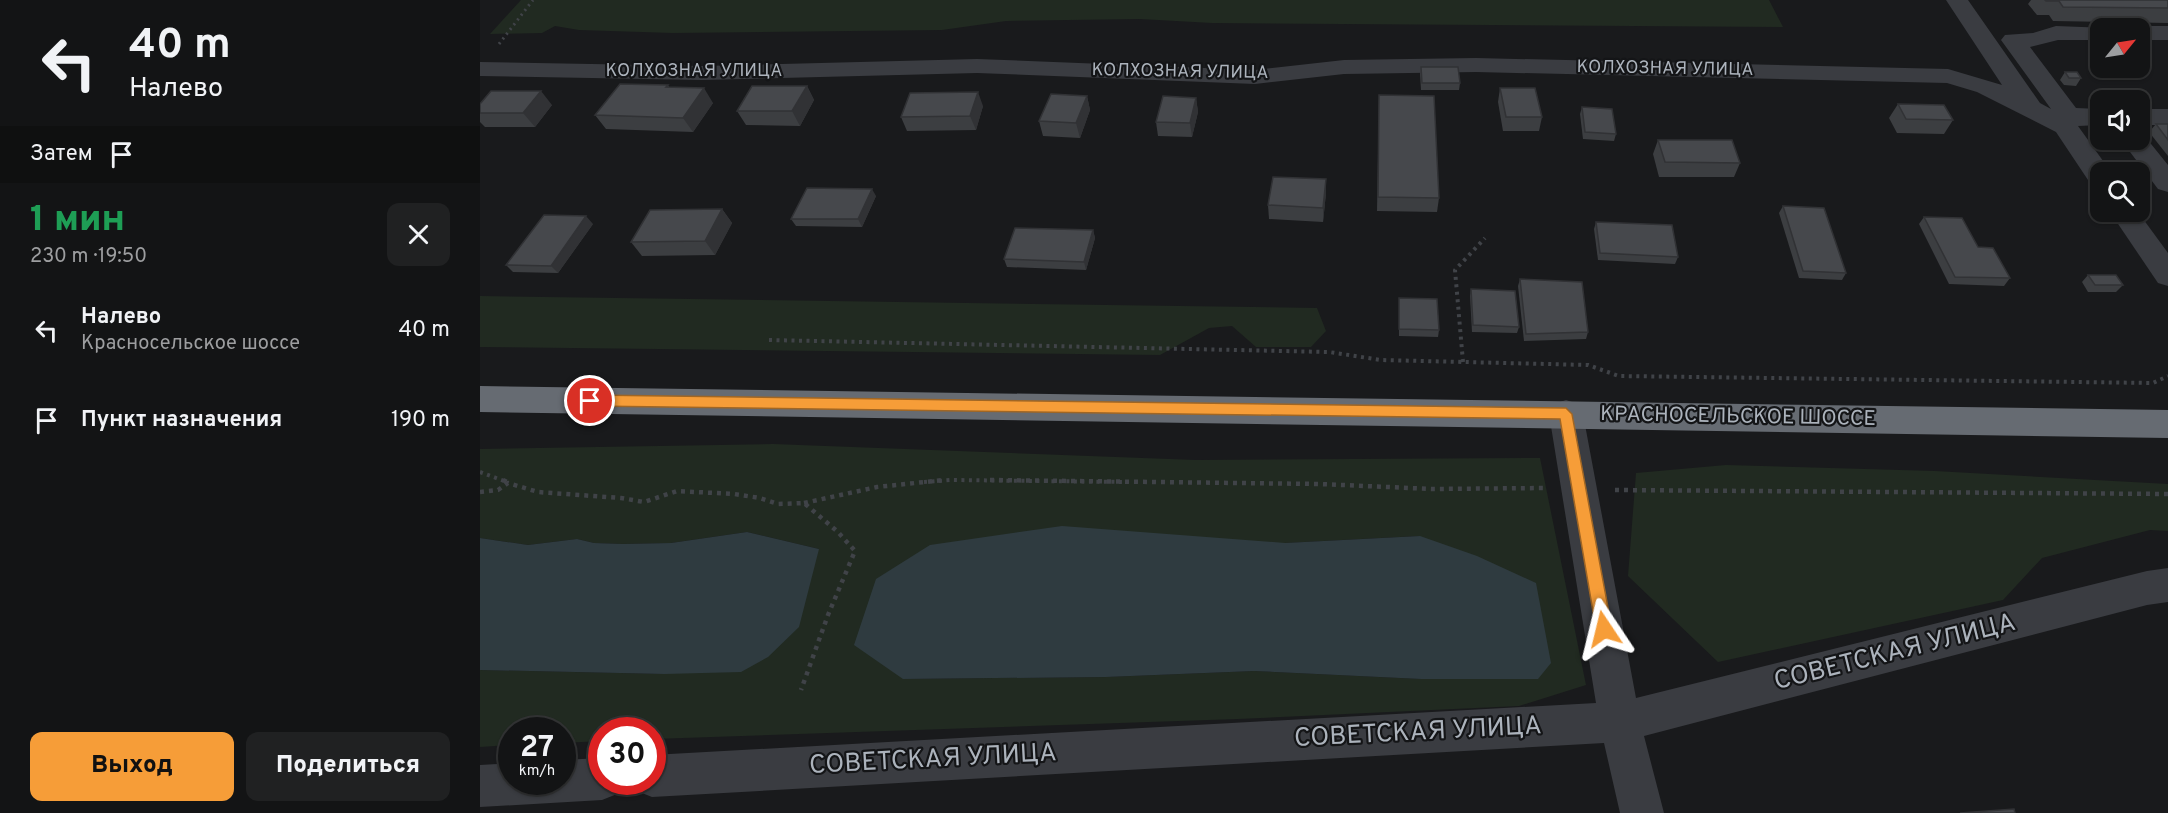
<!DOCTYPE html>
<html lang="ru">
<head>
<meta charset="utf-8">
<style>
  :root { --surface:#131415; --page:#202122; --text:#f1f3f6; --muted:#9d9ea0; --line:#323334; --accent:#f69d38 }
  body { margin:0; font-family:Overpass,sans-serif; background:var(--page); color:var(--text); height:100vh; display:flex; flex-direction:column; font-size:22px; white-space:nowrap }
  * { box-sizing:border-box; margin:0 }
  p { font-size:20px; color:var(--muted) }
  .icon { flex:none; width:33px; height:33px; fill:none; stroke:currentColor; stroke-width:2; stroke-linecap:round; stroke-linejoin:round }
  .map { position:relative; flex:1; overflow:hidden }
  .panel { display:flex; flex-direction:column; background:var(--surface); width:480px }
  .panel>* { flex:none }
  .banner { background:#131415; color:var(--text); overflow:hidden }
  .needle { width:39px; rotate:60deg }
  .buttons { position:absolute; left:1610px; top:18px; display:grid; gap:12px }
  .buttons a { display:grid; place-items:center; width:60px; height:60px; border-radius:12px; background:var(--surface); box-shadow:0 2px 4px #0004,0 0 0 2px var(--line); font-size:30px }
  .speed { position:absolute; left:18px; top:717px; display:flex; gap:12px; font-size:30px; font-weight:700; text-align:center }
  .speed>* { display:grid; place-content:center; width:78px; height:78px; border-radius:50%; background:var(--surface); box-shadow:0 2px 4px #0004,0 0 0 2px var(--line); line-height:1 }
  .speed small { font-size:15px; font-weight:400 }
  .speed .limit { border:9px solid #d22; background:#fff; color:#111 }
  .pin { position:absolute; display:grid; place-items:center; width:51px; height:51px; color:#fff; margin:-26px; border:3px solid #fff; border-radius:50%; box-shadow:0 2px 6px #0007 }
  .me { position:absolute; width:66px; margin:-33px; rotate:350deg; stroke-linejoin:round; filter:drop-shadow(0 0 4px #0008) }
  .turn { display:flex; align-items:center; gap:21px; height:126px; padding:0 30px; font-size:27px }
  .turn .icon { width:78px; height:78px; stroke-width:2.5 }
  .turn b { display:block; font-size:42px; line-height:51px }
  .then { display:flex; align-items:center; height:57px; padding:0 30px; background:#0003; gap:12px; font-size:22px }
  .round { display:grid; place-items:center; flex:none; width:63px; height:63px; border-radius:12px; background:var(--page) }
  .headline { display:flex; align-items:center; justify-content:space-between; height:102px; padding:0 30px }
  h1 { font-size:36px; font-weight:800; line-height:45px; color:#1e9e55 }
  .action { display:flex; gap:12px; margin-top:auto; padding:12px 30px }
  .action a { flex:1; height:69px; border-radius:12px; background:var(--accent); color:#111; font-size:24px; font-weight:800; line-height:69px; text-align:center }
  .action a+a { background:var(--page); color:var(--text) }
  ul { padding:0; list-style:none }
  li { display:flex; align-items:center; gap:18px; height:90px; padding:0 30px }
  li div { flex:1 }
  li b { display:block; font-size:22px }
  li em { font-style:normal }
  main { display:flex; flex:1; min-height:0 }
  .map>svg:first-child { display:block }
  .green { fill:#212a21; fill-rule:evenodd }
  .water { fill:#2f3b40 }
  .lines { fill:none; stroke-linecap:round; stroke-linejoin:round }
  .path-far2 { stroke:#404348; stroke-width:3; stroke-dasharray:2 4; stroke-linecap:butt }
  .path-far1 { stroke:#404348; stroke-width:4; stroke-dasharray:3 4.5; stroke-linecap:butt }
  .path { stroke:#404348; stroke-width:4.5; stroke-dasharray:4 5; stroke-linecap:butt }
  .minor { fill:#3a3c41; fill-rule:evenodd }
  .highway { fill:#666b72; fill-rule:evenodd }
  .wall { fill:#3c3e41 }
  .shaded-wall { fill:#313235 }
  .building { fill:#46484c; stroke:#313235; stroke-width:1.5 }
  .route { fill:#f69d38; stroke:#a06624; stroke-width:1.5 }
  .labels { text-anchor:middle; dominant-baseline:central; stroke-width:4.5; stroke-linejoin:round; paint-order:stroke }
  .far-street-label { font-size:18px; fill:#acb3bc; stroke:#141517 }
  .street-label { font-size:21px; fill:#acb3bc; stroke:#141517 }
  .near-street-label { font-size:26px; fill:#acb3bc; stroke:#141517 }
</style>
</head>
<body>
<main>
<section class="panel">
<div class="banner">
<div class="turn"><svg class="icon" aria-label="left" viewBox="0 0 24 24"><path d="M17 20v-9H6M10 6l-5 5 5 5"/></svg><div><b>40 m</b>Налево</div></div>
<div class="then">Затем<svg class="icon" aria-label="arrive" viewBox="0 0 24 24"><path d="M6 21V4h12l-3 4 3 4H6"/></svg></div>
</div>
<div class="headline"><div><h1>1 мин</h1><p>230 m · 19:50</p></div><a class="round"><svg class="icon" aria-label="close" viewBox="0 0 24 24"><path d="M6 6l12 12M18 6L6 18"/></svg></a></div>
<ul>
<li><svg class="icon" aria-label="left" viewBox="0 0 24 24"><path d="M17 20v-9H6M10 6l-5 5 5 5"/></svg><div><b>Налево</b><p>Красносельское шоссе</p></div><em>40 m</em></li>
<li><svg class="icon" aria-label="arrive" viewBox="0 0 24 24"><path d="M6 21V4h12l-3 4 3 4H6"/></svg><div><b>Пункт назначения</b></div><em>190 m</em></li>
</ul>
<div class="action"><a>Выход</a><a>Поделиться</a></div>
</section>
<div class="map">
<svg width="1688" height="813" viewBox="0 0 1688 813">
  <rect width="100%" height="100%" fill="#191a1c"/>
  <g class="green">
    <path d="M41,0h1248l14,27 -571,-4 -72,-4 -134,2 -64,9 -269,3 -94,-3 -24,-4 -13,7 -52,1z"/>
    <path d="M0,296l837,12 9,23 -15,16h-55l-24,-21 -23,2 -49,27 -680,-8z"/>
    <path d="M293,444l423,16 344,-2 46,227 -67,21 -281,13 -585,20 -1,-9h-50l-1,11 -38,2 -1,-13h-50l-1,15 -31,2v-77l184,4 155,-125 -72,-17 -76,11 -48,1 -29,-1 -17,-4 -49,6 -48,-7v-89zM939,536l2,143 -167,-8 -148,6 -203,2 382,-136z"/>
    <path d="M1246,465l209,6 233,13v47l-18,-1 -108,28 -39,42 -285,62 -90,-86 8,-103z"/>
  </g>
  <g class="water">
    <path d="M582,526l223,17 135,-7 57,20 59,27 15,80 -13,16h-117l-167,-8 -148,6 -203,2 -49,-34 22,-66 54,-34z"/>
    <path d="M267,532l72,17 -20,78 -31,30 -27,15 -77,2 -184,-4v-132l48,7 49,-6 17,4 29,1 48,-1z"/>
  </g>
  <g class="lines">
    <path class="path-far2" d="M19,44l34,-44"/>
    <g class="path-far1">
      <path d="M289,340l560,12 52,8 207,5 31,11 534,7 15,-7"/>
      <path d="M983,362l-8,-92 30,-32"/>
      <path d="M0,472l27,10"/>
      <path d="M444,482l27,-2 177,2"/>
    </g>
    <g class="path">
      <path d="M23,480l4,2"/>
      <path d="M510,480l330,4 112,5 112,-1"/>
      <path d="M1135,490l553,4"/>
      <path d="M0,492l18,-2 10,-7 30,9 83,6 23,4 33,-11 57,3 26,4 18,6 26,-1 34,29 17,19 -27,64 -27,75"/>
      <path d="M324,503l73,-16 67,-7"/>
    </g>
    <g class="minor">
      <path d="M1466,0h22l72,103 11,6 -50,-69 4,-5 28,-2 23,-7 52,2h-8v12h-42l-28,7 46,61 24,1v16l-22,1 33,46h-11v14l-10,-3 -34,-51 -79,-40 -30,-9 -471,-11 -132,2 -89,10 -278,-11 -275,7 -222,-4v-14l222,4 275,-7 278,11 89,-10 132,-2 472,11 54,16z"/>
      <path d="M1659,26h29v14h-29v-12h-9z"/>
      <rect x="1659" y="109" width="29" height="16"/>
      <path d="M1659,133l4,1 25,31v27l-10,-3 -37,-49h18z"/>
      <path d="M1630,212h28l30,41v33l-10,-3z"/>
      <path d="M1086,400l12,4 5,10 53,284 511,-127 21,-3v34l-21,3 -503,131 20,77h-44l-16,-70 -952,54 -15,-6 -4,-9h19v-27l944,-52 -47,-289 5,-10z"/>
      <path d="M122,758v24h20l-5,12 -15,6 -122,7v-42l32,-2v19h50v-22z"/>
    </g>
    <path class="highway" d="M0,386l1688,24v28l-1688,-26z"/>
  </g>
  <g class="wall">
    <path d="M1551,0h137v23l-115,-2 -4,-6h-12l-9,-11z"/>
    <path d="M941,67l39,16 -1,7h-38l-1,-16z"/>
    <path d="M1585,72l16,6 -5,8 -12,-1 -4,-5z"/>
    <path d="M188,85l1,2 44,16 -20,29 -87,-3 -11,-14z"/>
    <path d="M327,86l7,14 -14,26 -54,-1 -9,-14z"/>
    <path d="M1020,88l42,29 -3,14h-36l-5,-29z"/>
    <path d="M899,95l60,103 -2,14 -60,-1z"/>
    <path d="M607,96l3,14 -10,28 -37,-2 -4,-15z"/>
    <path d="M716,98l2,14 -6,25 -34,-1 -2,-14z"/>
    <path d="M0,104l72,1 -17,22h-50l-5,-5z"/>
    <path d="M1418,104l55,16 -9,14 -47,-1 -8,-15z"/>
    <path d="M503,106l-7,24 -69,1 -6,-14z"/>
    <path d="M1102,107l34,27 -2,7 -31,-2 -3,-25z"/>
    <path d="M1676,124h12v32l-19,-24z"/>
    <path d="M1178,140l82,23 -6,14h-75l-6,-23z"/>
    <path d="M846,179v14l-3,29 -54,-3 -1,-14z"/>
    <path d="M396,196l-14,31 -66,-1 -5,-7z"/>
    <path d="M1303,206l63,67 -4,7 -43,-2 -20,-65z"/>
    <path d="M242,209l10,14 -17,32 -73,1 -11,-14z"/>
    <path d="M1444,217l54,30 32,31 -6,8 -55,-2 -30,-60z"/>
    <path d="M1116,222l82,35 -3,7 -77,-4 -4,-31z"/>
    <path d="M113,224l-35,49 -45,-1 -7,-7z"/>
    <path d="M613,230l2,8 -9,32 -79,-3 -3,-8z"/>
    <path d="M1608,275l35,10 -7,7h-28l-6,-10z"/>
    <path d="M1040,279l68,53 -2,7 -62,2 -6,-55z"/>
    <path d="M991,289l48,38 -2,6 -45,-1 -2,-36z"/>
    <path d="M919,298l40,32 -1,7 -39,-1z"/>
  </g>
  <g class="shaded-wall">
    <path d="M327,86l7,14 -14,26 -8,-15z"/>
    <path d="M224,88l9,15 -20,29 -10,-14z"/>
    <path d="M61,91l11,14 -17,22 -12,-14z"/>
    <path d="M498,92l5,14 -7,24 -6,-14z"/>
    <path d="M607,96l3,14 -10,28 -4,-15z"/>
    <path d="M716,98l2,14 -6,25 -2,-14z"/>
    <path d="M846,179v14l-3,29v-14z"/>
    <path d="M392,189l4,7 -14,31 -4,-8z"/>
    <path d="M242,209l10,14 -17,32 -10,-14z"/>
    <path d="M106,216l7,8 -35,49 -7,-7z"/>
    <path d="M613,230l2,8 -9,32 -2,-8z"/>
  </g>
  <g class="building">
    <path d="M1565,0h123v8l-105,-1 -4,-6h-13z"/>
    <path d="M941,67h37l2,16h-38z"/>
    <path d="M1585,72h12l4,6h-12z"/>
    <path d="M140,84l48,1 -2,2 38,1 -21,30 -88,-3z"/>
    <path d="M272,86h55l-15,25h-55z"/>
    <path d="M1020,88h35l7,29h-36z"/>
    <path d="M11,91h50l-18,22h-43v-9z"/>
    <path d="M498,92l-8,24 -69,1 9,-24z"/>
    <path d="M571,94l36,2 -11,27 -37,-2z"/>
    <path d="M899,95l55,1 5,102 -61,-1z"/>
    <path d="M683,96l33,2 -6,25 -34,-1z"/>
    <path d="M1418,104l46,1 9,15 -47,-1z"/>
    <path d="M1102,107l30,2 4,25 -31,-2z"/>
    <path d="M1676,124h12v16z"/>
    <path d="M1178,140h74l8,23 -75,-1z"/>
    <path d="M793,177l53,2 -3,29 -55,-3z"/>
    <path d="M327,188l65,1 -14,30h-67z"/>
    <path d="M1303,206l41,2 22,65 -43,-2z"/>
    <path d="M242,209l-17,32 -74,1 19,-32z"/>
    <path d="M64,215l42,1 -35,50 -45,-1z"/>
    <path d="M1444,217l38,1 16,29 15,1 17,30 -55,-1z"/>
    <path d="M1116,222l76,3 6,32 -78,-4z"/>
    <path d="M535,228l78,2 -9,32 -80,-3z"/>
    <path d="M1608,275h28l7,10h-28z"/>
    <path d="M1040,279l62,3 6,50 -62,2z"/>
    <path d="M991,289l44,2 4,36 -46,-2z"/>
    <path d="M919,298l38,1 2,31 -40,-1z"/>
    <path d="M1534,809l1,4h-55z"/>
  </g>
  <path class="route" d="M110,395l976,13 6,6 40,215 -2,5 -6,2 -6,-2 -2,-5 -36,-210 -970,-13 -7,-5z"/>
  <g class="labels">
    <g class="far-street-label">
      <text transform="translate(1185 69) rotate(1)">КОЛХОЗНАЯ УЛИЦА</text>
      <text x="214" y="71">КОЛХОЗНАЯ УЛИЦА</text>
      <text transform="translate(700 72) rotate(1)">КОЛХОЗНАЯ УЛИЦА</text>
    </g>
    <g class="street-label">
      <text transform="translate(1258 417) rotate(1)">КРАСНОСЕЛЬСКОЕ ШОССЕ</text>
    </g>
    <g class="near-street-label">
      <text transform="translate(1415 653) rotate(-14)">СОВЕТСКАЯ УЛИЦА</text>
      <text transform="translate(938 733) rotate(-3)">СОВЕТСКАЯ УЛИЦА</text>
      <text transform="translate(453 760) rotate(-3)">СОВЕТСКАЯ УЛИЦА</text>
    </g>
  </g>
</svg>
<div class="buttons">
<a><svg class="needle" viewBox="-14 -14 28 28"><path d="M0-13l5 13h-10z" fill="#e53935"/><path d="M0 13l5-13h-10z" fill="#9d9ea0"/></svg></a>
<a><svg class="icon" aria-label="sound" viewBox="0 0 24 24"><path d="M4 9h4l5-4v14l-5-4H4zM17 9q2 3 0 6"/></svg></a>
<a><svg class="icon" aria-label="search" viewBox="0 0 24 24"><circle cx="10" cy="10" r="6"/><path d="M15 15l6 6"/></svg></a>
</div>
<div class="speed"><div>27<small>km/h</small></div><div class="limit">30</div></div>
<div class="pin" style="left:110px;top:401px;background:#d93025"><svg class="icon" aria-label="arrive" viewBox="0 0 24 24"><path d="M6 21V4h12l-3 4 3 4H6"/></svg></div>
<svg class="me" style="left:1124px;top:629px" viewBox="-20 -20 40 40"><path d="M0-17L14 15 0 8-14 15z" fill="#f69d38" stroke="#fff" stroke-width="4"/></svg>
</div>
</main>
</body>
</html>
